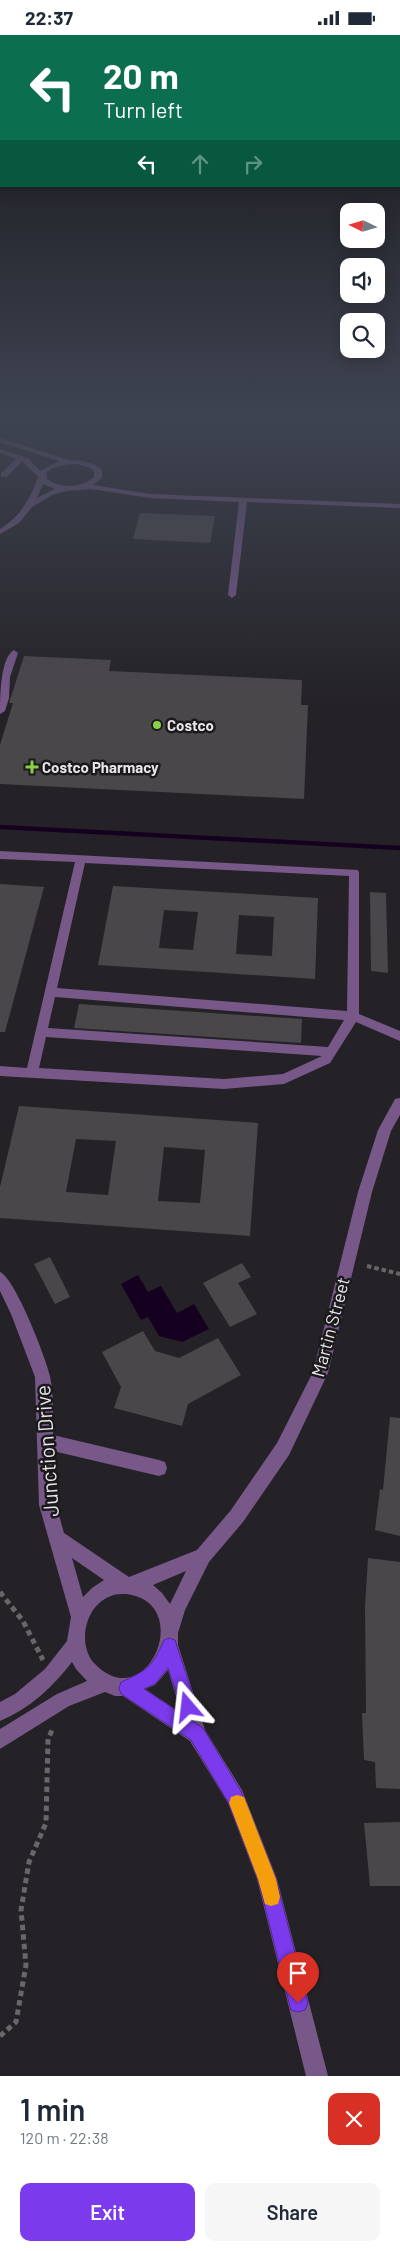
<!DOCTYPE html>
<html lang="en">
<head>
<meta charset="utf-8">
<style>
  :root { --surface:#fff; --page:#f6f6f7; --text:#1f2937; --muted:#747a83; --accent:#7c3aed }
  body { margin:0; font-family:Barlow,sans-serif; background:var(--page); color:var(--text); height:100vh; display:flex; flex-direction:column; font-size:19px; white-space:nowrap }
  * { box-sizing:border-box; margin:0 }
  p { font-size:16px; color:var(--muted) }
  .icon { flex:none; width:28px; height:28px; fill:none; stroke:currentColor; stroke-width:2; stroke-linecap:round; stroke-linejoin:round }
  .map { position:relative; height:2041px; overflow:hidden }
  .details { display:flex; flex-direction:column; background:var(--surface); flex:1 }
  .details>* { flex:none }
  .hud { position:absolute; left:0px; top:0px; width:400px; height:152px; box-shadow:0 2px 12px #0003; background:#0b6e4f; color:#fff; overflow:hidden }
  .needle { width:32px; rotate:275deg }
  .tools { position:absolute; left:340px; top:168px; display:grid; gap:10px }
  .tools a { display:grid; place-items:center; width:45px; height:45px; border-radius:10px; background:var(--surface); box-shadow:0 2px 12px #0003; font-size:25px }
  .pin { position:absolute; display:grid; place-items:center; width:42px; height:42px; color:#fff; margin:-51px -21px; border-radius:50% 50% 50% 0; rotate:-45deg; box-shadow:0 0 5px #0007 }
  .pin .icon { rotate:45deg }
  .me { position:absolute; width:55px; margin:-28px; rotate:343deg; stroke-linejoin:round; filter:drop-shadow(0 0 4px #0008) }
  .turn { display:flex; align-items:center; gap:18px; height:105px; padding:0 20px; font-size:22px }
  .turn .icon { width:65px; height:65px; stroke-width:2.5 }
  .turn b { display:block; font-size:35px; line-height:42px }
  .lanes { display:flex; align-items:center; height:48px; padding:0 20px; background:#0003; justify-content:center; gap:25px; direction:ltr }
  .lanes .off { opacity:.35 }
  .round { display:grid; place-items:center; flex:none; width:52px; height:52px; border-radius:10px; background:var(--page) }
  .summary { display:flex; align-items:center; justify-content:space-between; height:85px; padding:0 20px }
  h1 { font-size:30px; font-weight:600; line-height:38px }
  .action { display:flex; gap:10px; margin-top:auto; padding:10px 20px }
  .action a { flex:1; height:58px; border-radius:10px; background:var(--accent); color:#fff; font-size:20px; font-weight:600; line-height:58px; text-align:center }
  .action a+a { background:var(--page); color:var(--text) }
  .status { display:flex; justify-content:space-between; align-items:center; height:35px; padding:0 25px; background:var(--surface); direction:ltr }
  .status svg { height:14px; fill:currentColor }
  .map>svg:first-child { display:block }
  .water { fill:#150020 }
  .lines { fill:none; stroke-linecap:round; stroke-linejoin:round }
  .stream { stroke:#150020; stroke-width:4.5 }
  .building { fill:#4a474b; fill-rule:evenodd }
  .path-far1 { stroke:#686669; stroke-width:4; stroke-dasharray:4.5 3; stroke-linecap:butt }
  .path { stroke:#686669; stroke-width:5; stroke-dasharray:5.5 4; stroke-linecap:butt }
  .minor { fill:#775889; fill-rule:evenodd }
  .route { fill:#7c3aed; stroke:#51269a }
  .slow { fill:#f59e0b }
  .poi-dot { fill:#8bce47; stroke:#1b191c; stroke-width:2 }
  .labels { text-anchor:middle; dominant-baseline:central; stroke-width:5; stroke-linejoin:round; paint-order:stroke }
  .far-poi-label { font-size:15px; font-weight:bold; fill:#e7e5e8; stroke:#1b191c; text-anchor:start }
  .street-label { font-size:18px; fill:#e7e5e8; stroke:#1b191c }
  .near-street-label { font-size:21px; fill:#e7e5e8; stroke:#1b191c }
</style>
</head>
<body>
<div class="status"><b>22:37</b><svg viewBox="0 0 49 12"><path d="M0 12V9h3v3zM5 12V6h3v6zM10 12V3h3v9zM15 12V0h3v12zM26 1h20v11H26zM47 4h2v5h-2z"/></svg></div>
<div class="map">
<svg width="400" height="2041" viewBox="0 0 400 2041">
  <rect width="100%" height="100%" fill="#242226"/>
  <path class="water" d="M138,1240l10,17 13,-6 16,27 17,-9 15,25 -27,13 -23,-6 -11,-19 -7,3 -20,-36z"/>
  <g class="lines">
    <path class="stream" d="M0,792l400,21"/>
  </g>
  <g class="building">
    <path d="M140,478l75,3 -5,27 -77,-4z"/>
    <path d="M24,621l87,4 -2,11 193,9 -1,25h7l-4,94 -304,-15v-39l13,-42h-4z"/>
    <path d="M0,849l44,3 -39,145h-5z"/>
    <path d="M113,851l205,12 -3,81 -217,-14zM164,875l34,2 -5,38 -34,-2zM239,880l35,2 -2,39 -36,-2z"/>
    <path d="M370,857l16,1 2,80 -17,-2z"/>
    <path d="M79,969l223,15 -1,24 -227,-15z"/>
    <path d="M19,1071l239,17 -8,113 -250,-18v-31zM76,1104l40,2 -8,54 -42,-3zM164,1112l41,3 -5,53 -42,-2z"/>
    <path d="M50,1222l20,40 -15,7 -21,-40z"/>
    <path d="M242,1228l9,14 -13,6 19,31 -27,13 -27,-44z"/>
    <path d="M143,1296l12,20 24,7 39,-20 23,37 -53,29 -6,22 -68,-18 7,-21 -19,-35z"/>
    <path d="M390,1382l10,1v118l-25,-6 5,-41 3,1z"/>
    <path d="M368,1523l32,4v227l-24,-1 -1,-26 -11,-2 -2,-47h4l-1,-106z"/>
    <path d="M400,1787v64h-30l-6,-63z"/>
  </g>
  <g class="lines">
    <path class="path-far1" d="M367,1231l33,8"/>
    <g class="path">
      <path d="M0,1557l23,29 20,39"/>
      <path d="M0,2001l16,-14 10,-57 -5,-55 8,-48 17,-39 2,-84 5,-11"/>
    </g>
    <g class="minor">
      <path d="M0,403l69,22c11,0 25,2 33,10v8l-9,7 57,9 250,10v4l-153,-6 -11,93 -4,3 -4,-3 11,-93 -89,-4 -59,-9 -25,2 -14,4 -20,12 -13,16 -19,11v-5c21,-13 30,-30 38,-52l-16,-16 -15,16h-6v-4l15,-14 -16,-6v-4l28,9 12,13 19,-10 -59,-19zM77,429l13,4 4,3v6c-13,11 -33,12 -47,2l-1,-6c9,-8 19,-8 31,-9zM43,449l12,5 -18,9z"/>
      <path d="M14,615l4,3 -8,24 -1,21 -4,13 -5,3c0,-15 0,-57 14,-64z"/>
      <path d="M0,816l358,19 1,3v141l41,17v10l-44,-19 -26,41 -46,21 -60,5 -224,-13v-10l27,2 48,-206 -75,-3zM85,828l264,13 -2,135 -290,-23zM55,962l289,23 -16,27 -280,-19zM46,1002l276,19 -39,18 -59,5 -185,-11z"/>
      <path d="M400,1063v17l-9,16 -19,61 -44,181 -39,82 -46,67 -34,40 -24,48 -7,23v12l27,85 37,60 35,89 51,197h-22l-49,-197 -29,-76 -38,-62 -67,-45h-8l-10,-4 -36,14 -69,43v-20l57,-35 30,-13 -11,-12 -4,-7c-19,25 -43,47 -72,59v-19l15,-8 30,-25 22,-28 4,-24 -32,-112 -4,-128 -24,-63 -11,-23v-19c15,6 46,86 50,104 4,19 3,40 3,59l106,25 6,2 2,6 -2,6 -6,2 -106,-25 3,54 8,28 65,44 68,-27 34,-40 46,-67 36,-71 45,-180 20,-62 17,-31zM72,1523l32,22 -12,8 -9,9zM186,1536l-15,31 -1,2 -8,-11 -9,-8zM126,1559c70,8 21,125 -32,69 -17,-19 -9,-58 17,-67 4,-2 10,-2 15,-2zM168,1635l13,43 -36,-24 10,-4z"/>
    </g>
  </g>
  <linearGradient id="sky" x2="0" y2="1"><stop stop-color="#141315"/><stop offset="0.57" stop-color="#3f4452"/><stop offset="1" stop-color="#3f4452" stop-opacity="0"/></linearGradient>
  <rect width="400" height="669" fill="url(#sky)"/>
  <path class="route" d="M169,1603l6,2 2,6 20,61 -3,6 -6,3 -5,-3 -15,-45 -13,16 -11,5 59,39 38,63 35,88 32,124 -3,7 -7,2 -7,-2 -2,-7 -31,-124 -30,-77 -37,-62 -70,-46 -2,-6 2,-6c26,-11 32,-16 43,-42z"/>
  <path class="slow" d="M237,1760l7,2 32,82 4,18 -2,7 -7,2 -6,-2 -7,-25 -29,-76 2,-6z"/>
  <g class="poi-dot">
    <circle cx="157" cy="690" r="5"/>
    <path d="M29.5 724.5h5v5h5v5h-5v5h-5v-5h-5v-5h5z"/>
  </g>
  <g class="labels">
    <g class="far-poi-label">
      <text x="167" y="690">Costco</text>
      <text x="42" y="732">Costco Pharmacy</text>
    </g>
    <g class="street-label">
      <text transform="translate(330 1292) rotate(-75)">Martin Street</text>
    </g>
    <g class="near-street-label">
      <text transform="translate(46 1416) rotate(-94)">Junction Drive</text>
    </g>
  </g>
</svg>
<div class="tools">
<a><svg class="needle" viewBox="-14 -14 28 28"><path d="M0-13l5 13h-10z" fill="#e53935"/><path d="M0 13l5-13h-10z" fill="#747a83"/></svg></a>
<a><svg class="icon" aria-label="sound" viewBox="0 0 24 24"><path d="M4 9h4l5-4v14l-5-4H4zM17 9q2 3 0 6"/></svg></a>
<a><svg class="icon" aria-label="search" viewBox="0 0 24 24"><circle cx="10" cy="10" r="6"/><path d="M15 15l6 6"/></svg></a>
</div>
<div class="pin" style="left:298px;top:1968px;background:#d93025"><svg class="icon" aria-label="arrive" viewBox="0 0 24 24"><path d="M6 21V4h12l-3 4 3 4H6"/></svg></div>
<svg class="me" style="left:188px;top:1672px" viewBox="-20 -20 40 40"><path d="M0-17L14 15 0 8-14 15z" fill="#7c3aed" stroke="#fff" stroke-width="4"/></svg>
<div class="hud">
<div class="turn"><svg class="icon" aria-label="left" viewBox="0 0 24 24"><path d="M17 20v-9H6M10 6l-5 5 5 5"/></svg><div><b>20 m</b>Turn left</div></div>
<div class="lanes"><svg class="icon" aria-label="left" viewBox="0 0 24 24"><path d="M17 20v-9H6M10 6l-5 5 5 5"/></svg><svg class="icon off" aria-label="ahead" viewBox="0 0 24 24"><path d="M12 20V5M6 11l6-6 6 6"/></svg><svg class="icon off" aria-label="right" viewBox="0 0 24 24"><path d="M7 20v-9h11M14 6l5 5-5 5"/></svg></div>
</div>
</div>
<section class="details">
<div class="summary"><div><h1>1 min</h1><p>120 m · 22:38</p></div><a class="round" style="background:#d93025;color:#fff"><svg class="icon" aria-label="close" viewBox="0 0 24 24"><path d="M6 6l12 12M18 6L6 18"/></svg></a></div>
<div class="action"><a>Exit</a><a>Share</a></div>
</section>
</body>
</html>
